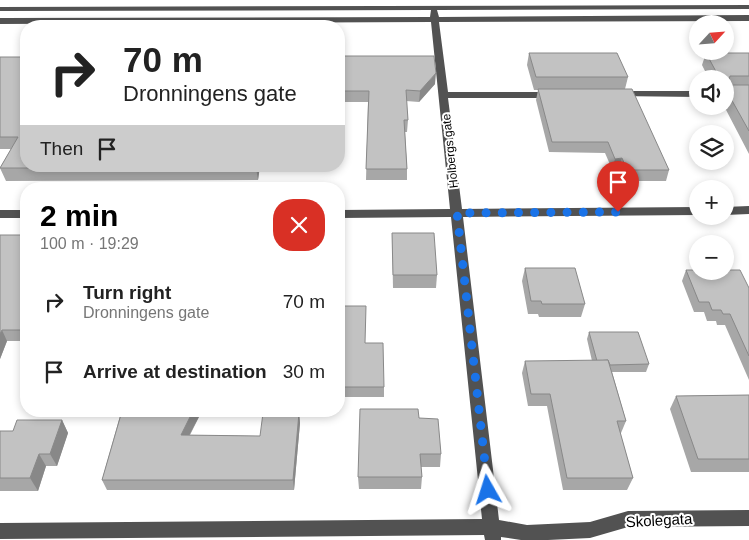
<!DOCTYPE html>
<html lang="en">
<head>
<meta charset="utf-8">
<style>
  :root { --surface:#fff; --page:#f6f6f6; --text:#222; --muted:#767676; --accent:#000 }
  body { margin:0; font-family:Helvetica,sans-serif; background:var(--page); color:var(--text); height:100vh; display:flex; flex-direction:column; font-size:19px; white-space:nowrap }
  * { box-sizing:border-box; margin:0 }
  p { font-size:16px; color:var(--muted) }
  .icon { flex:none; width:28px; height:28px; fill:none; stroke:currentColor; stroke-width:2; stroke-linecap:round; stroke-linejoin:round }
  .map { position:relative; flex:1; overflow:hidden }
  .side { position:absolute; left:20px; top:182px; width:325px; height:235px; display:flex; flex-direction:column; background:var(--surface); border-radius:20px; box-shadow:0 2px 8px #0003 }
  .side>* { flex:none }
  .guide { position:absolute; left:20px; top:20px; width:325px; height:152px; border-radius:20px; box-shadow:0 2px 8px #0003; background:#fff; color:var(--text); overflow:hidden }
  .needle { width:32px; rotate:64deg }
  .tools { position:absolute; left:689px; top:15px; display:grid; gap:10px }
  .tools a { display:grid; place-items:center; width:45px; height:45px; border-radius:50%; background:var(--surface); box-shadow:0 2px 8px #0003; font-size:25px }
  .pin { position:absolute; display:grid; place-items:center; width:42px; height:42px; color:#fff; margin:-51px -21px; border-radius:50% 50% 50% 0; rotate:-45deg; box-shadow:0 0 5px #0007 }
  .pin .icon { rotate:45deg }
  .me { position:absolute; width:55px; margin:-28px; rotate:354deg; stroke-linejoin:round; filter:drop-shadow(0 0 4px #0008) }
  .turn { display:flex; align-items:center; gap:18px; height:105px; padding:0 20px; font-size:22px }
  .turn .icon { width:65px; height:65px; stroke-width:2.5 }
  .turn b { display:block; font-size:35px; line-height:42px }
  .then { display:flex; align-items:center; height:48px; padding:0 20px; background:#0003; gap:10px; font-size:19px }
  .round { display:grid; place-items:center; flex:none; width:52px; height:52px; border-radius:20px; background:var(--page) }
  .overview { display:flex; align-items:center; justify-content:space-between; height:85px; padding:0 20px }
  h1 { font-size:30px; font-weight:700; line-height:38px; color:var(--accent) }
  ul { padding:0; list-style:none }
  li { display:flex; align-items:center; gap:15px; height:70px; padding:0 20px }
  li div { flex:1 }
  li b { display:block; font-size:19px }
  li em { font-style:normal }
  .map>svg:first-child { display:block }
  .lines { fill:none; stroke-linecap:round; stroke-linejoin:round }
  .minor { fill:#525252; fill-rule:evenodd }
  .wall { fill:#a7a7a7 }
  .shaded-wall { fill:#888 }
  .building { fill:#c2c2c2; stroke:#888 }
  .route { stroke:#1a73e8; stroke-width:9; stroke-dasharray:0 16.2 }
  .labels { text-anchor:middle; dominant-baseline:central; stroke-width:4; stroke-linejoin:round; paint-order:stroke }
  .street-label { font-size:12px; fill:#000; stroke:#fff }
  .near-street-label { font-size:15px; fill:#000; stroke:#fff }
</style>
</head>
<body>
<div class="map">
<svg width="749" height="540" viewBox="0 0 749 540">
  <rect width="100%" height="100%" fill="#fff"/>
  <g class="lines">
    <g class="minor">
      <path d="M749,5v4l-312,1 2,7 310,-2v6l-310,1 9,70h106l5,3 -5,3h-106l14,111 236,-2v8l-235,2 36,303 28,5 63,-3 38,-11 121,-1v16l-121,1 -38,11 -42,2h-27l-20,-3v3h-16l-1,-5 -484,4v-16l482,-4 -31,-302 -112,1v-8l111,-1 -19,-187 -431,2v-6l430,-1 1,-7 -431,1v-4z"/>
      <path d="M619,91h79v6l-82,-1 -2,-2z"/>
      <path d="M749,206v8l-24,1v-8z"/>
      <rect x="0" y="210" width="26" height="8"/>
    </g>
  </g>
  <g class="wall">
    <path d="M529,53l99,24 -3,12 44,81 -3,11h-42l-5,-13 -7,1 -7,-16 -56,-1 -13,-52 2,-10h-4l-7,-25z"/>
    <path d="M706,53h43v101l-25,-48h1v-27h-16l-7,-14z"/>
    <path d="M339,56l96,28 -16,18 -13,-1 2,19 -1,12h-2l2,37v11h-41l2,-78h-29z"/>
    <path d="M0,57l26,109h234l-2,14 -252,1 -6,-13 11,-19h-11z"/>
    <path d="M392,233l45,42 -1,13h-43z"/>
    <path d="M0,235h26v106h-19l-7,18z"/>
    <path d="M525,268l60,36 -4,13h-42l-1,-3h-10l-6,-33z"/>
    <path d="M686,270l63,18v92l-24,-55h-8l-1,-4h-9l-3,-9h-10l-12,-31z"/>
    <path d="M339,306l26,37 19,44v10h-45z"/>
    <path d="M589,332l60,32 -3,8h-34l14,49 -5,12h-1l13,45 -6,12h-64l-16,-84h-19l-6,-33 3,-12h67l-5,-22z"/>
    <path d="M749,395v77h-58l-21,-63 6,-13z"/>
    <path d="M66,411h136l-12,24 70,1 39,-23 1,10 -6,67h-187l-5,-10 18,-64h-51z"/>
    <path d="M419,418l22,36 -1,13h-19l1,10 -1,12h-62l-1,-12z"/>
    <path d="M62,420l6,13 -11,33h-11l-8,25h-38v-60h13z"/>
  </g>
  <g class="shaded-wall">
    <path d="M436,73l-1,11 -16,18 1,-11z"/>
    <path d="M622,158l-3,10 -7,1 3,-10z"/>
    <path d="M256,166h4l-2,14 -2,-12z"/>
    <path d="M2,330l5,11 -7,18v-25z"/>
    <path d="M193,411h9l-18,34 -3,-10z"/>
    <path d="M299,413l1,10 -6,67 -1,-10z"/>
    <path d="M62,420l6,13 -11,33 -7,-12z"/>
    <path d="M39,454l7,12 -8,25 -8,-13z"/>
  </g>
  <g class="building">
    <path d="M529,53h88l11,24h-92z"/>
    <path d="M706,53h43v23h-19l-2,8 2,1h19v46l-24,-43v-9h-5z"/>
    <path d="M339,56h95l2,17 -16,18 -14,-1 2,30h-4l3,49h-41l3,-78h-30z"/>
    <path d="M0,57h26v109h230v2h-256l18,-31h-18z"/>
    <path d="M538,89h94l37,81h-42l-5,-12 -7,1 -7,-17h-56z"/>
    <path d="M392,233h42l3,42h-44z"/>
    <path d="M0,235h26v95h-24l-2,4z"/>
    <path d="M525,268h50l10,36h-43l-1,-3h-10z"/>
    <path d="M686,270h12v1h27v-1h15l9,18v68l-19,-42h-7l-2,-4h-9l-3,-8h-10z"/>
    <path d="M339,306h27l-1,37h18l1,44h-45z"/>
    <path d="M589,332h49l11,32 -39,1 -2,-5 -11,1z"/>
    <path d="M608,360l18,61h-9l16,57h-66l-17,-84h-19l-6,-33z"/>
    <path d="M749,395v64h-51l-22,-63z"/>
    <path d="M360,409h58l1,9 19,1 3,35h-21l2,23h-64z"/>
    <path d="M122,411h71l-12,24 79,1 3,-23h36l-6,67h-191z"/>
    <path d="M17,420h45l-12,34h-11l-9,24h-30v-47h13z"/>
  </g>
  <g class="lines">
    <path class="route" d="M488,490l-31,-277 161,-1"/>
  </g>
  <g class="labels">
    <g class="street-label">
      <text transform="translate(450 151) rotate(-96)">Holbergs gate</text>
    </g>
    <g class="near-street-label">
      <text transform="translate(659 520) rotate(-3)">Skolegata</text>
    </g>
  </g>
</svg>
<div class="tools">
<a><svg class="needle" viewBox="-14 -14 28 28"><path d="M0-13l5 13h-10z" fill="#e53935"/><path d="M0 13l5-13h-10z" fill="#767676"/></svg></a>
<a><svg class="icon" aria-label="sound" viewBox="0 0 24 24"><path d="M4 9h4l5-4v14l-5-4H4zM17 9q2 3 0 6"/></svg></a>
<a><svg class="icon" aria-label="layers" viewBox="0 0 24 24"><path d="M12 4l9 5-9 5-9-5zM3 14l9 5 9-5"/></svg></a>
<a>+</a>
<a>−</a>
</div>
<div class="pin" style="left:618px;top:212px;background:#d93025"><svg class="icon" aria-label="arrive" viewBox="0 0 24 24"><path d="M6 21V4h12l-3 4 3 4H6"/></svg></div>
<svg class="me" style="left:488px;top:490px" viewBox="-20 -20 40 40"><path d="M0-17L14 15 0 8-14 15z" fill="#1a73e8" stroke="#fff" stroke-width="4"/></svg>
<div class="guide">
<div class="turn"><svg class="icon" aria-label="right" viewBox="0 0 24 24"><path d="M7 20v-9h11M14 6l5 5-5 5"/></svg><div><b>70 m</b>Dronningens gate</div></div>
<div class="then">Then<svg class="icon" aria-label="arrive" viewBox="0 0 24 24"><path d="M6 21V4h12l-3 4 3 4H6"/></svg></div>
</div>
<section class="side">
<div class="overview"><div><h1>2 min</h1><p>100 m · 19:29</p></div><a class="round" style="background:#d93025;color:#fff"><svg class="icon" aria-label="close" viewBox="0 0 24 24"><path d="M6 6l12 12M18 6L6 18"/></svg></a></div>
<ul>
<li><svg class="icon" aria-label="right" viewBox="0 0 24 24"><path d="M7 20v-9h11M14 6l5 5-5 5"/></svg><div><b>Turn right</b><p>Dronningens gate</p></div><em>70 m</em></li>
<li><svg class="icon" aria-label="arrive" viewBox="0 0 24 24"><path d="M6 21V4h12l-3 4 3 4H6"/></svg><div><b>Arrive at destination</b></div><em>30 m</em></li>
</ul>
</section>
</div>
</body>
</html>
